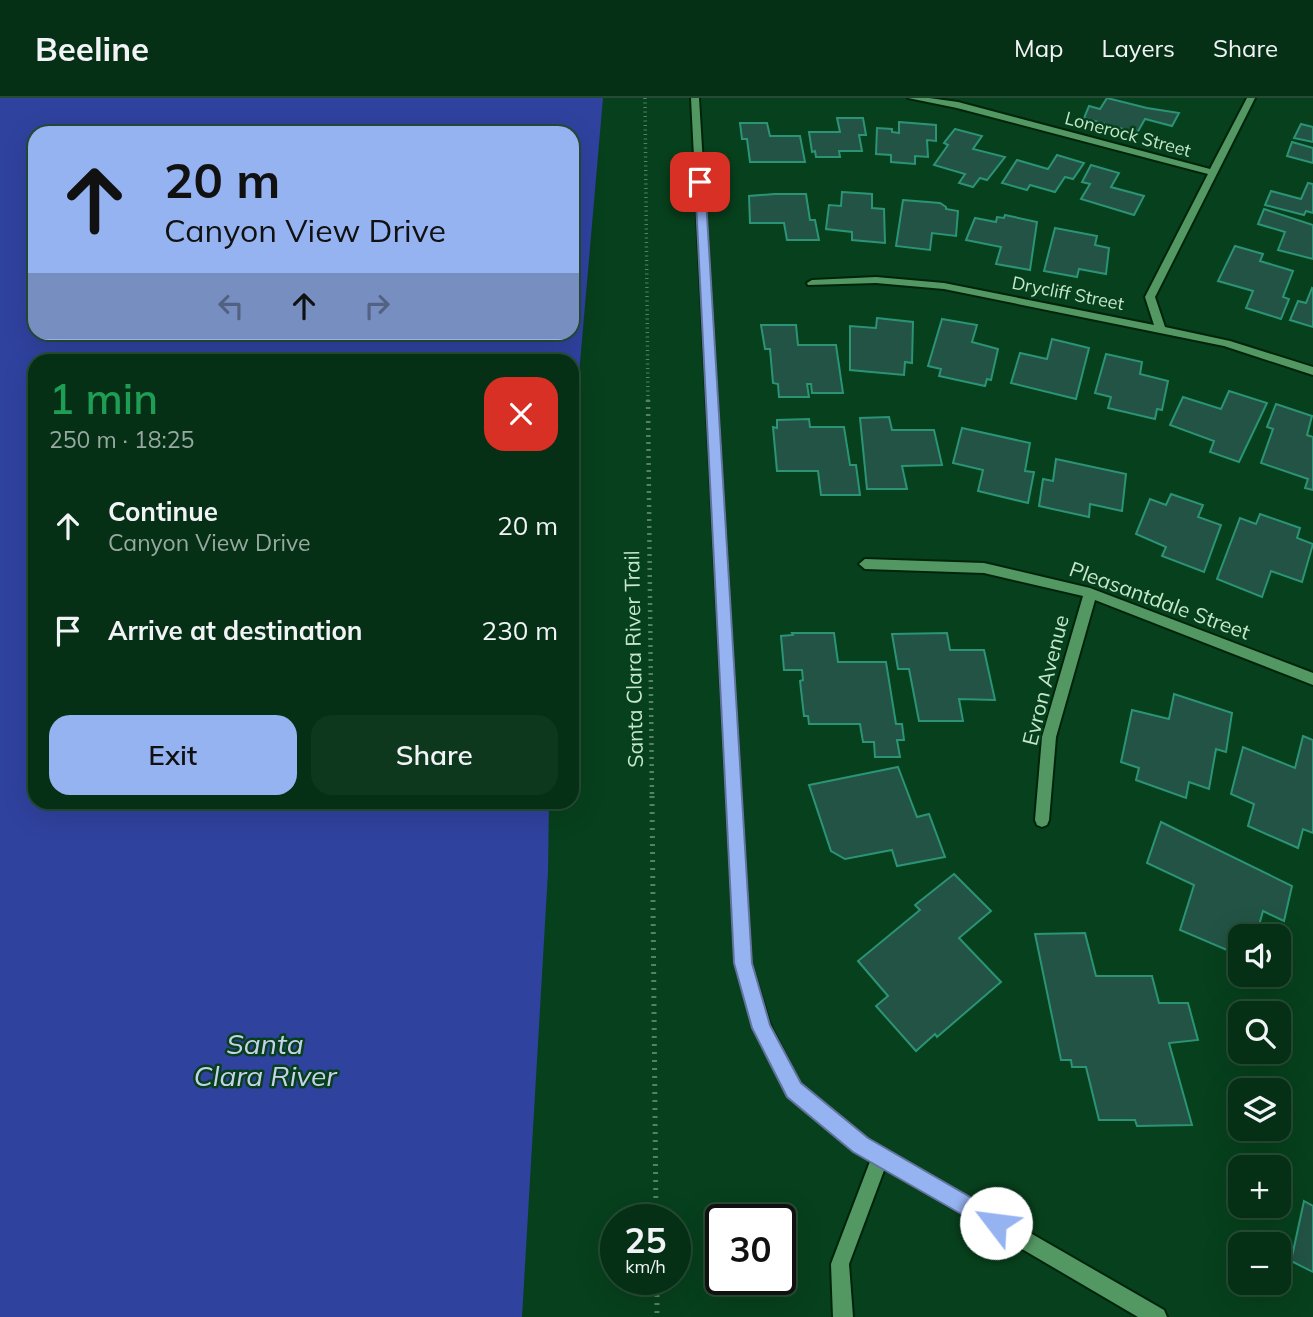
<!DOCTYPE html>
<html lang="en">
<head>
<meta charset="utf-8">
<style>
  :root { --surface:#053015; --page:#0e381e; --text:#f1f3f6; --muted:#97a9a0; --line:#264b34; --accent:#95b2f1 }
  body { margin:0; font-family:Mulish,sans-serif; background:var(--page); color:var(--text); height:100vh; display:flex; flex-direction:column; font-size:26px; white-space:nowrap }
  * { box-sizing:border-box; margin:0 }
  p { font-size:23px; color:var(--muted) }
  .icon { flex:none; width:38px; height:38px; fill:none; stroke:currentColor; stroke-width:2; stroke-linecap:round; stroke-linejoin:round }
  .map { position:relative; flex:1; overflow:hidden }
  .drawer { position:absolute; left:28px; top:256px; width:551px; height:455px; display:flex; flex-direction:column; background:var(--surface); border-radius:21px; box-shadow:0 7px 28px #0002,0 0 0 2px var(--line) }
  .drawer>* { flex:none }
  .hud { position:absolute; left:28px; top:28px; width:551px; height:214px; border-radius:21px; box-shadow:0 7px 28px #0002,0 0 0 2px var(--line); background:#95b2f1; color:#111; overflow:hidden }
  .tools { position:absolute; left:1228px; top:826px; display:grid; gap:14px }
  .tools a { display:grid; place-items:center; width:63px; height:63px; border-radius:14px; background:var(--surface); box-shadow:0 7px 28px #0002,0 0 0 2px var(--line); font-size:35px }
  .speed { position:absolute; left:600px; top:1106px; display:flex; gap:14px; font-size:35px; font-weight:700; text-align:center }
  .speed>* { display:grid; place-content:center; width:91px; height:91px; border-radius:50%; background:var(--surface); box-shadow:0 7px 28px #0002,0 0 0 2px var(--line); line-height:1 }
  .speed small { font-size:18px; font-weight:400 }
  .speed .limit { border:4px solid #111; border-radius:10px; background:#fff; color:#111 }
  .pin { position:absolute; display:grid; place-items:center; width:60px; height:60px; color:#fff; margin:-30px; border-radius:14px; box-shadow:0 4px 10px #0006 }
  .me { position:absolute; width:77px; margin:-38px; rotate:300deg; stroke-linejoin:round; filter:drop-shadow(0 0 5px #0008) }
  .turn { display:flex; align-items:center; gap:24px; height:147px; padding:0 21px; font-size:32px }
  .turn .icon { width:91px; height:91px; stroke-width:2.5 }
  .turn b { display:block; font-size:49px; line-height:60px }
  .lanes { display:flex; align-items:center; height:66px; padding:0 21px; background:#0003; justify-content:center; gap:35px; direction:ltr }
  .lanes .off { opacity:.35 }
  .round { display:grid; place-items:center; flex:none; width:74px; height:74px; border-radius:21px; background:var(--page) }
  .summary { display:flex; align-items:center; justify-content:space-between; height:119px; padding:0 21px }
  h1 { font-size:42px; font-weight:600; line-height:52px; color:#1e9e55 }
  .button { display:flex; gap:14px; margin-top:auto; padding:14px 21px }
  .button a { flex:1; height:80px; border-radius:21px; background:var(--accent); color:#111; font-size:28px; font-weight:600; line-height:80px; text-align:center }
  .button a+a { background:var(--page); color:var(--text) }
  ul { padding:0; list-style:none }
  li { display:flex; align-items:center; gap:21px; height:105px; padding:0 21px }
  li div { flex:1 }
  li b { display:block; font-size:26px }
  li em { font-style:normal }
  header { display:flex; align-items:center; gap:42px; box-sizing:border-box; height:98px; padding:0 35px; background:var(--surface); border-bottom:2px solid var(--line) }
  header strong { font-size:33px }
  nav { display:flex; gap:38px; margin-inline-start:auto; font-size:24px }
  .map>svg:first-child { display:block }
  .water { fill:#2f429e; fill-rule:evenodd }
  .building { fill:#225344; stroke:#2b9476; stroke-width:2 }
  .lines { fill:none; stroke-linecap:round; stroke-linejoin:round }
  .service-casing { stroke:#00240b; stroke-width:4 }
  .minor-casing { stroke:#00240b; stroke-width:4 }
  .path-far2 { stroke:#548362; stroke-width:3.5; stroke-dasharray:1 3.5; stroke-linecap:butt }
  .path-far1 { stroke:#548362; stroke-width:4.5; stroke-dasharray:2 5; stroke-linecap:butt }
  .path { stroke:#548362; stroke-width:5; stroke-dasharray:2 6; stroke-linecap:butt }
  .service { fill:#539763; fill-rule:evenodd }
  .minor { fill:#539763; fill-rule:evenodd }
  .route { fill:#95b2f1; stroke:#61749d; stroke-width:2 }
  .labels { text-anchor:middle; dominant-baseline:central; stroke-width:5; stroke-linejoin:round; paint-order:stroke }
  .far-street-label { font-size:18px; fill:#c5e7ca; stroke:#07401c }
  .street-label { font-size:21px; fill:#c5e7ca; stroke:#07401c }
  .near-water-label { font-size:28px; font-style:italic; fill:#c8d1ea; stroke:#07401c }
</style>
</head>
<body>
<header>
<strong>Beeline</strong>
<nav><a>Map</a><a>Layers</a><a>Share</a></nav>
</header>
<div class="map">
<svg width="1313" height="1219" viewBox="0 0 1313 1219">
  <rect width="100%" height="100%" fill="#07401c"/>
  <path class="water" d="M0,0h603l-31,357v-95h-537v442h514l-1,70 -26,445h-522zM35,35h537v199h-537z"/>
  <g class="building">
    <path d="M1107,0l40,10 32,5 -7,13 -27,-7 -8,14 -53,-15 5,-12 11,3z"/>
    <path d="M837,20h26l3,17h-7l3,16h-23l1,6h-24l-1,-6 -3,1 -3,-20h31z"/>
    <path d="M899,24l37,3v16l-9,-1 1,17 -13,-1v8l-24,-2v-7l-15,-1 1,-26 15,1v3l7,1z"/>
    <path d="M740,25h27l3,13h30l5,26h-55l-3,-23h-5z"/>
    <path d="M1301,26l12,3v15l-19,-4z"/>
    <path d="M955,31l27,7 -9,13 32,8 -18,23 -7,-2 -7,9 -14,-4 6,-9 -31,-9 14,-20 -4,-2z"/>
    <path d="M1292,44l21,6v15l-26,-7z"/>
    <path d="M1057,57l27,8 -11,16 -8,-2 -10,15 -25,-7 -3,5 -25,-7 15,-23 31,9z"/>
    <path d="M1091,67l28,8 -8,14 33,9 -10,19 -53,-16 9,-15 -8,-2z"/>
    <path d="M1308,85l5,1v29l-7,-2 -2,4 -39,-10 6,-14 30,8z"/>
    <path d="M842,94l30,2v14l12,1 1,34 -33,-3v-8l-26,-3 3,-24 12,1z"/>
    <path d="M775,96h31l4,26h5l4,20h-32l-3,-17h-34l-1,-27z"/>
    <path d="M903,102l37,3 6,4v2l12,2 -2,25 -24,-3 -2,17 -34,-4z"/>
    <path d="M1264,111l49,16v34l-35,-9 7,-18 -27,-8z"/>
    <path d="M1005,117l32,7 -7,48 -34,-6 5,-17 -35,-7 9,-22 21,4 1,-5 7,1z"/>
    <path d="M1055,130l42,8 -2,9 14,3 -3,26 -27,-5 -2,8 -33,-6z"/>
    <path d="M1235,148l28,8 -3,7 33,10 -10,26 6,2 -8,20 -35,-11 7,-17 -35,-10z"/>
    <path d="M1312,190l1,1v38l-23,-7 8,-19 8,2z"/>
    <path d="M877,220l36,4 -1,41 -7,-1 -1,13 -54,-5v-44l26,2z"/>
    <path d="M942,221l35,6 -5,17 26,7 -7,31 -4,-1 -2,7 -46,-10 2,-7 -13,-3z"/>
    <path d="M761,227h35l2,20h38l7,48h-31l-1,-9h-4l2,13h-30l-1,-13 -5,-1 -3,-34h-5z"/>
    <path d="M1052,241l37,9 -13,51 -65,-16 9,-30 27,6z"/>
    <path d="M1106,256l36,8 -2,12 28,7 -6,29 -5,-1 -2,10 -47,-11 3,-11 -16,-4z"/>
    <path d="M1229,293l38,12 -28,59 -29,-10 4,-11 -44,-16 13,-28 38,12z"/>
    <path d="M1276,306l36,12 -5,19 6,2v53l-8,-2 3,-9 -47,-16 12,-34 -6,-2z"/>
    <path d="M889,319l3,13h42l8,35 -40,1 5,23h-40l-7,-71z"/>
    <path d="M809,321l1,8h34l6,38h6l4,30h-39l-3,-24h-41l-4,-44 4,1v-8z"/>
    <path d="M962,330l68,15 -5,28 9,1 -6,31 -50,-12 5,-21 -30,-7z"/>
    <path d="M1056,361l70,15 -4,37 -32,-7 -1,13 -50,-11 4,-27 10,2z"/>
    <path d="M1171,396l32,11 -5,12 23,8 -17,47 -42,-16 4,-9 -30,-13 14,-35 16,6z"/>
    <path d="M1260,416l40,14 -3,10 16,6 -11,38 -31,-11 -9,26 -45,-18 23,-61 16,6z"/>
    <path d="M792,535h42l4,29h48l10,62h6l2,16h-7l3,17h-25l-1,-15h-11l-3,-18h-51l-1,-8h-4l-4,-35 3,-1 -1,-10h-18l-3,-34 12,-1z"/>
    <path d="M947,535l3,17h34l11,50 -36,-1 4,22h-44l-10,-52h-11l-6,-35z"/>
    <path d="M1174,596l58,19 -6,39 -10,-3 -7,40 -20,-7 -3,16 -50,-18 3,-12 -18,-6 11,-52 37,9z"/>
    <path d="M1303,638l10,4v93l-10,-4 -5,19 -50,-22 6,-22 -23,-10 12,-47 52,21z"/>
    <path d="M898,669l19,50 12,-3 16,43 -48,9 -5,-16 -47,9 -14,-8 -22,-66z"/>
    <path d="M1161,724l131,64 -8,35 -21,-10 -7,25h-15v20l-61,-26 14,-45 -47,-22z"/>
    <path d="M954,776l37,37 -32,27 42,44 -64,55 -2,-3 -19,17 -40,-45 12,-10 -30,-35 62,-51 -5,-5z"/>
    <path d="M1085,835l11,43h56l7,27h29l10,37 -29,3 23,82 -55,1 -2,-6h-36l-13,-53h-14l-1,-7h-10l-26,-126z"/>
    <path d="M1304,1103l9,5v66l-22,-11z"/>
  </g>
  <g class="lines">
    <defs>
      <path id="service" d="M880,1050l6,3 3,6 -40,107 4,53h-20l-2,-53 43,-113z"/>
      <g id="minor">
        <path d="M691,0h8l52,865 19,62 30,59 67,55 297,171 3,7h-29l-283,-166 -67,-55 -34,-68 -19,-65z"/>
        <path d="M908,0h21l29,4 252,67 37,-71h8l-100,199 10,30 65,14 83,26v8l-89,-29 -280,-57 -68,-6 -68,2 -1,-2 5,-3 64,-3 68,6 210,42 -9,-28 63,-123 -251,-66z"/>
        <path d="M865,461l119,4 106,25 223,85v12l-218,-85 -39,137 -7,83 -2,5 -5,2 -5,-2 -2,-5 7,-83 41,-141 -99,-23 -119,-4 -6,-5z"/>
      </g>
    </defs>
    <use href="#service" class="service-casing"/>
    <use href="#minor" class="minor-casing"/>
    <path class="path-far2" d="M645,0l3,303"/>
    <path class="path-far1" d="M648,302l4,398"/>
    <g class="path">
      <path d="M652,698l4,424"/>
      <path d="M657,1181v38"/>
    </g>
    <use href="#service" class="service"/>
    <use href="#minor" class="minor"/>
  </g>
  <path class="route" d="M700,81l5,3 47,781 18,62 31,58 67,55 135,78 3,7 -3,8 -7,3 -143,-82 -66,-55 -35,-69 -18,-65 -39,-781z"/>
  <g class="labels">
    <g class="far-street-label">
      <text transform="translate(1128 36) rotate(15)">Lonerock Street</text>
      <text transform="translate(1068 195) rotate(11)">Drycliff Street</text>
    </g>
    <g class="street-label">
      <text transform="translate(1160 502) rotate(20)">Pleasantdale Street</text>
      <text transform="translate(633 561) rotate(-91)">Santa Clara River Trail</text>
      <text transform="translate(1045 582) rotate(-76)">Evron Avenue</text>
    </g>
    <g class="near-water-label">
      <text x="265" y="945">Santa<tspan x="265" dy="32">Clara River</tspan></text>
    </g>
  </g>
</svg>
<div class="tools">
<a><svg class="icon" aria-label="sound" viewBox="0 0 24 24"><path d="M4 9h4l5-4v14l-5-4H4zM17 9q2 3 0 6"/></svg></a>
<a><svg class="icon" aria-label="search" viewBox="0 0 24 24"><circle cx="10" cy="10" r="6"/><path d="M15 15l6 6"/></svg></a>
<a><svg class="icon" aria-label="layers" viewBox="0 0 24 24"><path d="M12 4l9 5-9 5-9-5zM3 14l9 5 9-5"/></svg></a>
<a>+</a>
<a>−</a>
</div>
<div class="speed"><div>25<small>km/h</small></div><div class="limit">30</div></div>
<div class="pin" style="left:700px;top:84px;background:#d93025"><svg class="icon" aria-label="arrive" viewBox="0 0 24 24"><path d="M6 21V4h12l-3 4 3 4H6"/></svg></div>
<svg class="me" style="left:996px;top:1125px" viewBox="-20 -20 40 40"><circle r="19" fill="#fff"/><path d="M0-13L10 11 0 6-10 11z" fill="#95b2f1"/></svg>
<div class="hud">
<div class="turn"><svg class="icon" aria-label="ahead" viewBox="0 0 24 24"><path d="M12 20V5M6 11l6-6 6 6"/></svg><div><b>20 m</b>Canyon View Drive</div></div>
<div class="lanes"><svg class="icon off" aria-label="left" viewBox="0 0 24 24"><path d="M17 20v-9H6M10 6l-5 5 5 5"/></svg><svg class="icon" aria-label="ahead" viewBox="0 0 24 24"><path d="M12 20V5M6 11l6-6 6 6"/></svg><svg class="icon off" aria-label="right" viewBox="0 0 24 24"><path d="M7 20v-9h11M14 6l5 5-5 5"/></svg></div>
</div>
<section class="drawer">
<div class="summary"><div><h1>1 min</h1><p>250 m · 18:25</p></div><a class="round" style="background:#d93025;color:#fff"><svg class="icon" aria-label="close" viewBox="0 0 24 24"><path d="M6 6l12 12M18 6L6 18"/></svg></a></div>
<ul>
<li><svg class="icon" aria-label="ahead" viewBox="0 0 24 24"><path d="M12 20V5M6 11l6-6 6 6"/></svg><div><b>Continue</b><p>Canyon View Drive</p></div><em>20 m</em></li>
<li><svg class="icon" aria-label="arrive" viewBox="0 0 24 24"><path d="M6 21V4h12l-3 4 3 4H6"/></svg><div><b>Arrive at destination</b></div><em>230 m</em></li>
</ul>
<div class="button"><a>Exit</a><a>Share</a></div>
</section>
</div>
</body>
</html>
